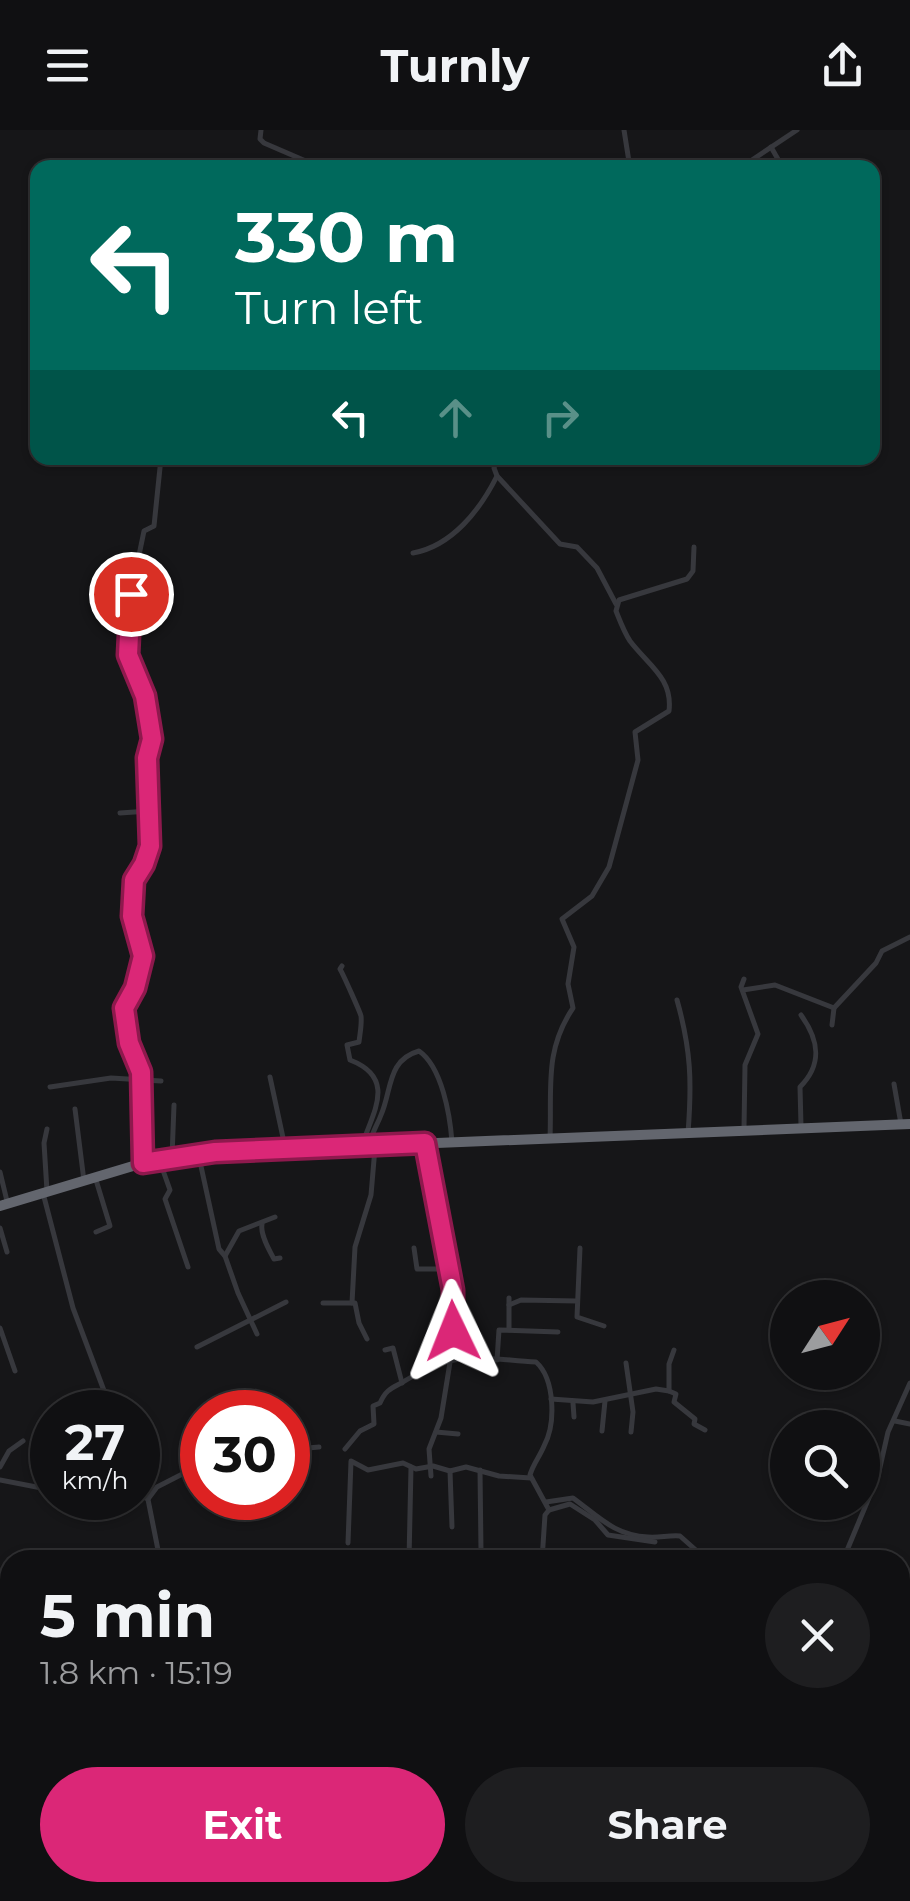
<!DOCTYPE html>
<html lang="en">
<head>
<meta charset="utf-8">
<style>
  :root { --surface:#101012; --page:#1e1e20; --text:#f1f3f6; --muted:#9c9d9f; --line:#303032; --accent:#db2777 }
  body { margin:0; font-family:Montserrat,sans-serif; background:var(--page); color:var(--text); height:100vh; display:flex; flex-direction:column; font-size:38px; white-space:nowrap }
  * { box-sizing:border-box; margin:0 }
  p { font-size:32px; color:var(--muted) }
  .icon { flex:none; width:55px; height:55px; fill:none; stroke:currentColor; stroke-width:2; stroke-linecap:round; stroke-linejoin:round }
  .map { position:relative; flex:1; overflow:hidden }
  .sheet { position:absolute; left:0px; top:1420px; width:910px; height:352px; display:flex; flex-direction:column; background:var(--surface); border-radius:30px 30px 0 0; box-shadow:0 2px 8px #0004,0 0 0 2px var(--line) }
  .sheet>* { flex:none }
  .banner { position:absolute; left:30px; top:30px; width:850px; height:305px; border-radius:20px; box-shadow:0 2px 8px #0004,0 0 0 2px var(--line); background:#00695c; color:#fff; overflow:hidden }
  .needle { width:65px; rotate:54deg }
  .buttons { position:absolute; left:770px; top:1150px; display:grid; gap:20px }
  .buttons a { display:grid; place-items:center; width:110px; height:110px; border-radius:50%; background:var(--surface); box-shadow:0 2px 8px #0004,0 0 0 2px var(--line); font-size:50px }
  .speed { position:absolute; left:30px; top:1260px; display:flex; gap:20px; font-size:50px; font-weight:700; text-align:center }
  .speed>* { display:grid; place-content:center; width:130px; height:130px; border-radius:50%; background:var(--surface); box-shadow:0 2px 8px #0004,0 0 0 2px var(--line); line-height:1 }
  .speed small { font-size:25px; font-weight:400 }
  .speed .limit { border:15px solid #d22; background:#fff; color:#111 }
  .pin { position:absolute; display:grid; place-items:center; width:85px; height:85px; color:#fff; margin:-42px; border:5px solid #fff; border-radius:50%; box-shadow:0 2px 10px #0007 }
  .me { position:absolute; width:110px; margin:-55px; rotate:358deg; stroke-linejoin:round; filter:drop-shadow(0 0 8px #0008) }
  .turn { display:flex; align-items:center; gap:35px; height:210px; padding:0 40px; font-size:45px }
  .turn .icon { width:130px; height:130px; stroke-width:2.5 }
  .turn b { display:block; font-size:70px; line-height:85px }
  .lanes { display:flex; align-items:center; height:95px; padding:0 40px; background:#0003; justify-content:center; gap:50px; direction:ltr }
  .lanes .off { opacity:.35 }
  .round { display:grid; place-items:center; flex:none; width:105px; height:105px; border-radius:52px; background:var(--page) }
  .head { display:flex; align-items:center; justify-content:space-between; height:170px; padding:0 40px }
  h1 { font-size:60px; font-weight:700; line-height:75px }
  .cta { display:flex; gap:20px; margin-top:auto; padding:20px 40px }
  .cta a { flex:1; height:115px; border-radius:60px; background:var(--accent); color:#fff; font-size:40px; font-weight:700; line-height:115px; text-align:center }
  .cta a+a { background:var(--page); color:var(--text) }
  header { display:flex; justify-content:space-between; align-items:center; height:130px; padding:0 40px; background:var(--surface); font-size:45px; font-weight:700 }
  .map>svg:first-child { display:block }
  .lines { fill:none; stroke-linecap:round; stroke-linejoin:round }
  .minor { stroke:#37383d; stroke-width:5 }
  .highway { stroke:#63666e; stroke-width:10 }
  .route-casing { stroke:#8e194d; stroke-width:25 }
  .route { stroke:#db2777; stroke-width:18 }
</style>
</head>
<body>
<header><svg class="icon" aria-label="menu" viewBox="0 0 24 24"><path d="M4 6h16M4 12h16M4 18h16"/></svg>Turnly<svg class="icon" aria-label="share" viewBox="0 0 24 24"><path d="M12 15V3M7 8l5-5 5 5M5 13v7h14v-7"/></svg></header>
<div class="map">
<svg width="910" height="1771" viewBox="0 0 910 1771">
  <rect width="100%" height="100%" fill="#161618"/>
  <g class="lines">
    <g class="minor">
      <path d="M261,0l-1,9 4,4 58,25"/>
      <path d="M624,0l6,38"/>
      <path d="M771,17l12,21"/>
      <path d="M740,38l57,-38"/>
      <path d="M497,346l63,68 17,3 20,21 19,36"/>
      <path d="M413,423c39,-7 67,-43 84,-77l-3,-8 3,-10"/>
      <path d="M120,683l29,-2"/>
      <path d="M342,836l-2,3c3,5 20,43 21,47 1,8 -1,17 -2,26l-12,3 3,15c47,18 23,52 12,85"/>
      <path d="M744,849l-3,8 17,47 -13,31 -1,63"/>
      <path d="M743,860l32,-5 59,23 42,-45 6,-12 28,-14"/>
      <path d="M677,870c14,50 15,82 11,133"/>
      <path d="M801,885c18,25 22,49 -1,72l1,39"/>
      <path d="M832,895l2,-17"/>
      <path d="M270,947l15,70"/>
      <path d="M894,954l7,40"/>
      <path d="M50,957l61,-9 50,3"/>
      <path d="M75,979l9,72"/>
      <path d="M47,999l-3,14 3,48"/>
      <path d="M550,1008c2,-50 -6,-87 23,-130l-5,-24 6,-37 -12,-28 30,-23 17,-29 29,-107 -3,-28 34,-21c4,-33 -21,-46 -39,-70 -6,-9 -10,-20 -14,-30l3,-11 68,-21 6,-8 1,-24"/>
      <path d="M370,1015c1,-12 7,-19 11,-30 11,-25 6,-55 38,-64 23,16 31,64 33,91"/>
      <path d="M426,1016l27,156 -1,48 -11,68 -12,31 2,27"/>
      <path d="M172,1027l2,-52"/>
      <path d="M199,1027l20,92 6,7 13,37 19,41"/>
      <path d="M143,1032l-2,-90 -12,-29 -5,-35 14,-28 5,-24 -11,-40 2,-36 11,-16 5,-17 -3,-89 4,-19 -6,-43 -17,-41 3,-61 13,-63 10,-5 7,-68"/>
      <path d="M160,1032l10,28 -5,9 23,68"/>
      <path d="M0,1042l7,29"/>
      <path d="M43,1063l30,115 39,104"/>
      <path d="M262,1094c-2,10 7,26 12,35l6,-1"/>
      <path d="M0,1098l7,24"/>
      <path d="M96,1102l14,-6 -14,-46"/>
      <path d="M414,1118l3,21h32"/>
      <path d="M580,1118l-3,69 27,9"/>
      <path d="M225,1126l14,-25 36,-14"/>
      <path d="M509,1168v32"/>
      <path d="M323,1173h29"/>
      <path d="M509,1175l12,-5 56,1"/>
      <path d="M0,1198l15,43"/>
      <path d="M367,1209l-8,-16 -4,-20h-3l3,-56 16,-52 4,-47"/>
      <path d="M197,1217l89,-45"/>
      <path d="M385,1220l8,-2 9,35"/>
      <path d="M674,1220l-5,14v27l7,3 -2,8 21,17 -1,5 11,6"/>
      <path d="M497,1230l2,-30 59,2"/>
      <path d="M626,1233l7,49 -2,20"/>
      <path d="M551,1269l42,3 63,-13 13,2"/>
      <path d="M573,1273l1,14"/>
      <path d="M895,1291l15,3"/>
      <path d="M288,1298l20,20 11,-1"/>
      <path d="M602,1301l3,-30"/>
      <path d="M436,1302l22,2"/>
      <path d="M138,1319l22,111"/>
      <path d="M345,1319l15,-18 14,-7 -1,-18 7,-3c7,-16 14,-15 28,-24 47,-30 76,-20 128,-17 19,17 20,62 8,84 -4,10 -11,18 -14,29l19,35"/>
      <path d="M0,1337l9,-16 14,-10"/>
      <path d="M450,1341l2,56"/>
      <path d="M0,1350l52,10"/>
      <path d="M138,1365l10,4 9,-12 45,-23"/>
      <path d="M546,1372l27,-4c26,19 41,37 75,39 11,1 21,-2 32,-1l27,24"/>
      <path d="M549,1380l21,-6 25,16 13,15 47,7"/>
      <path d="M348,1413l3,-82 17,9 35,-7 13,6 17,-3 17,5 16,-4 33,9 32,2"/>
      <path d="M816,1424l28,1"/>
      <path d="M409,1430l2,-93"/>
      <path d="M474,1430v-8l7,-1 -1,-81"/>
      <path d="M542,1430l3,-45 4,-5"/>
      <path d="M843,1430l35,-84 10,-44 22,-49"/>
      <path d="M272,1762l2,9"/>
      <path d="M396,1762l6,9"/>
      <path d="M841,1762l1,9"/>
      <path d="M536,1771l1,-9"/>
    </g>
    <path class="highway" d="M0,1076l143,-43 72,-11 695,-28"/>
  </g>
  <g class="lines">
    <defs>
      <path id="route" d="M131,464l-3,61 17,41 7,43 -5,19 3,88 -6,18 -10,16 -2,36 11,40 -8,32 -11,20 5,35 12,29 2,91 72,-11 210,-9 28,147v41"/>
    </defs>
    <use href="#route" class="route-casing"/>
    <use href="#route" class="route"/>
  </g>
</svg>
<div class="buttons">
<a><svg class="needle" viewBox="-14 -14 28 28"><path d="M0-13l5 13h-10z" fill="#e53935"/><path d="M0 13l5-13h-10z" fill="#9c9d9f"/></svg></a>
<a><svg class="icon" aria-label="search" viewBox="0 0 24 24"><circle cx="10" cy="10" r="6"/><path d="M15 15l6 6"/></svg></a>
</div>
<div class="speed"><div>27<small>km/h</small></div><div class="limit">30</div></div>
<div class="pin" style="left:131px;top:464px;background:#d93025"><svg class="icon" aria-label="arrive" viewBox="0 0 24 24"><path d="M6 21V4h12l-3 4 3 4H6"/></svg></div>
<svg class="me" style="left:453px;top:1201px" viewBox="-20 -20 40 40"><path d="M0-17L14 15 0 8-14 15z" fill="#db2777" stroke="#fff" stroke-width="4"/></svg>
<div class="banner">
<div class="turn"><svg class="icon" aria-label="left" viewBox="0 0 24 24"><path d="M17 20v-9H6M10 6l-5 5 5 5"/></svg><div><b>330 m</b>Turn left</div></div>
<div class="lanes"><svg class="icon" aria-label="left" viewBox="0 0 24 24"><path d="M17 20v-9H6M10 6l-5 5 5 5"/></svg><svg class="icon off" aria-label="ahead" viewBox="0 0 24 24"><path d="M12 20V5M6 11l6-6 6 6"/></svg><svg class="icon off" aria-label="right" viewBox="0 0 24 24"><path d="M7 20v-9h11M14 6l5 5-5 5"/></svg></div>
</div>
<section class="sheet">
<div class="head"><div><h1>5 min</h1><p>1.8 km · 15:19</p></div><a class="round"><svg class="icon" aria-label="close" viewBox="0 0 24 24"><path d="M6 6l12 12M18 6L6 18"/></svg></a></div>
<div class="cta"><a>Exit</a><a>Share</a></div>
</section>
</div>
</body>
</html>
